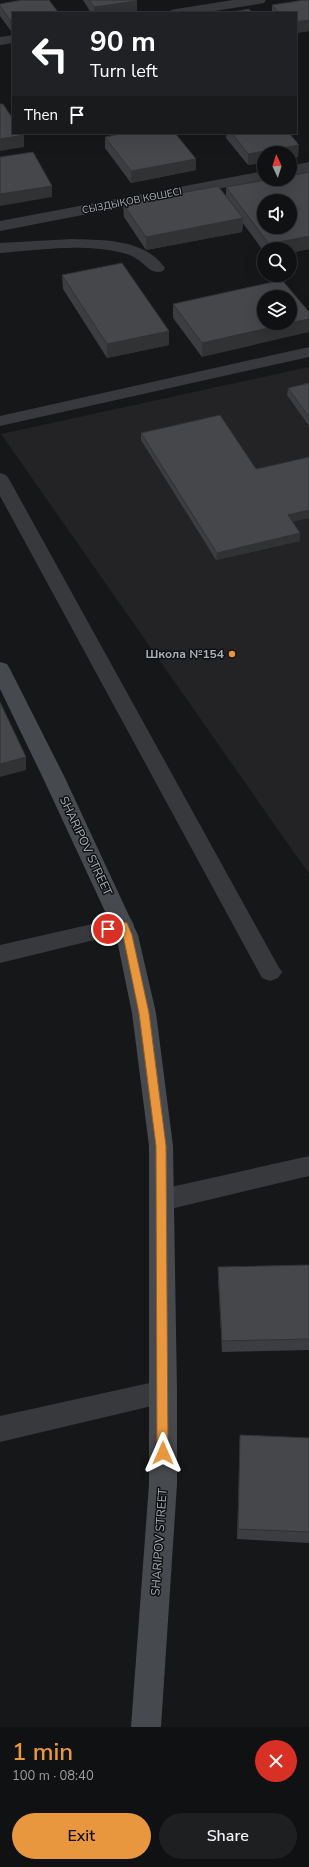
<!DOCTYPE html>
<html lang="en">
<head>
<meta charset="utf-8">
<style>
  :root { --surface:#101112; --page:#1e1f20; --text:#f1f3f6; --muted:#9c9d9f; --line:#303132; --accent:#e8973e }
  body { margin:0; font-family:"Nunito Sans",sans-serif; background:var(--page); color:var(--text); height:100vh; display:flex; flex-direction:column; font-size:15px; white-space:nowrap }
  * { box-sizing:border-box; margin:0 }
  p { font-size:13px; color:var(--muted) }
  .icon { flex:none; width:22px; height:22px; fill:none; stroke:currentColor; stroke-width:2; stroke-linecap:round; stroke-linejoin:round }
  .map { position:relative; height:1727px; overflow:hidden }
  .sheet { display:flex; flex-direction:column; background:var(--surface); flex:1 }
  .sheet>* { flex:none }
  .guide { position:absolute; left:12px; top:12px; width:285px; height:122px; border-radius:0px; box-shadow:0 4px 16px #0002,0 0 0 1px var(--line); background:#202124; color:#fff; overflow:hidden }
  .needle { width:26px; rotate:356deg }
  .fabs { position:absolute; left:257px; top:146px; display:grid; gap:8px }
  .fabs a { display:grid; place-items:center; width:40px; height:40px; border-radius:50%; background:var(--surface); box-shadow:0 4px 16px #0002,0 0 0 1px var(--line); font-size:20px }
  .pin { position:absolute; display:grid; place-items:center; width:34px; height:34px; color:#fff; margin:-17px; border:2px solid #fff; border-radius:50%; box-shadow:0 1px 4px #0007 }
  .me { position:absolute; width:44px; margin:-22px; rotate:0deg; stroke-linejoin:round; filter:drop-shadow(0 0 3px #0008) }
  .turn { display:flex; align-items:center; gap:14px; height:84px; padding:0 12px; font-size:18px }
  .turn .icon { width:52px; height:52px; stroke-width:2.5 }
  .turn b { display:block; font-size:28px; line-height:34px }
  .then { display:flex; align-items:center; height:38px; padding:0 12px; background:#0003; gap:8px; font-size:15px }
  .round { display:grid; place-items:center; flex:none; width:42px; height:42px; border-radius:21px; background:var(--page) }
  .overview { display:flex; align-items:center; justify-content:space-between; height:68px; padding:0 12px }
  h1 { font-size:24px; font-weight:600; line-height:30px; color:var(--accent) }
  .button { display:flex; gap:8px; margin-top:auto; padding:8px 12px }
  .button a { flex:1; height:46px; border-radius:24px; background:var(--accent); color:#111; font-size:16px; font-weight:600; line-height:46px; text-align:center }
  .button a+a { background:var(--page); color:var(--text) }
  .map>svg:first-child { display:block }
  .built { fill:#232325 }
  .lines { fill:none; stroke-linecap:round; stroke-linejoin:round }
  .lane { fill:#38393d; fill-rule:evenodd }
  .street { fill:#38393d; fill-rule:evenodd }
  .secondary { fill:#46494d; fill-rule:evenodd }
  .wall { fill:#3c3d40 }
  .shaded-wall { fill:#313234 }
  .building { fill:#46474b; stroke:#313234; fill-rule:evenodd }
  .route { fill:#e8973e; stroke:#976228 }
  .poi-dot { fill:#e8973e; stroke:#111213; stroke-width:1.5 }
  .labels { text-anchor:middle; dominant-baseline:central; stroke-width:3; stroke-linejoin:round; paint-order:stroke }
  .far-street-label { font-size:10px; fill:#a9b0b8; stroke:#111213 }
  .poi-label { font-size:12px; font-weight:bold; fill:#a9b0b8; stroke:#111213; text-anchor:end }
  .street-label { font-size:12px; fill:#a9b0b8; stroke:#111213 }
</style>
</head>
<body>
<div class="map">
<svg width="309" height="1727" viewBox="0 0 309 1727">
  <rect width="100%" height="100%" fill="#161718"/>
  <path class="built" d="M309,367v507l-308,-440z"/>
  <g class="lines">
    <g class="lane">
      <path d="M72,239c32,1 73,0 93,29l-2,3c-13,4 -16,-6 -26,-12 -4,-3 -9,-5 -14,-6 -39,-10 -83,-3 -123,0v-10z"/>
      <path d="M309,347v10l-309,69v-10z"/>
      <path d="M0,473l6,2 3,4 269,487 4,6 -4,6 -8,3 -8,-3 -262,-482z"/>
    </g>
    <g class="street">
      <path d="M233,0h33l-2,3 -5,1 -57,9h-33l2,-3 5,-1z"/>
      <path d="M13,35v8l-13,2v-8z"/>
      <path d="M309,162v10l-19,4v-10z"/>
      <path d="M264,171v8h5l-269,52v-10z"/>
      <path d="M123,917l8,2 3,6 -3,6 -131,32v-18z"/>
      <path d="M309,1156v20l-147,35 -9,-3 -4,-8 4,-8 9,-3z"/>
      <path d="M163,1380l10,3 4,9 -4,9 -173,41v-26z"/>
    </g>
    <path class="secondary" d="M0,662l7,2 3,5 55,109 73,157 18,78 17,133 4,246v92l-16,243h-30l18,-243v-338l-17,-133 -16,-78 -73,-157 -43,-89z"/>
  </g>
  <g class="wall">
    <path d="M22,0l-11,31 -11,-15v-12z"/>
    <path d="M83,0h53l1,1v11l-8,1h-38z"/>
    <path d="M309,0v31l-13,2v-20h-24v-8z"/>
    <path d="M227,133h62l9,24 -50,8 -22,-27z"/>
    <path d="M105,137l91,33 -65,13 -26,-35z"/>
    <path d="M309,172v77l-19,4v-4h-26v3l-21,-29 -1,9 -96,18 -22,-33 -1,-13 103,-8v-9z"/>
    <path d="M62,275l107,56v14l-62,13 -44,-69z"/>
    <path d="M282,280l-80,77 -29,-39v-14z"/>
    <path d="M309,383v43l-22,-31 1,-7z"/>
    <path d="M141,433l115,36 37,53 7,19 -84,19 -75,-120z"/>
    <path d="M309,1265v85l-87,2 -4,-73v-12z"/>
    <path d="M240,1435l69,3v105l-72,-4z"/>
  </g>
  <g class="shaded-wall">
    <path d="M137,1v11l-8,1h-35v-6z"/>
    <path d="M13,19v11l-2,1 -1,-11z"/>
    <path d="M309,20v11l-13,2v-11z"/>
    <path d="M24,135v12l-24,4v-12z"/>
    <path d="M299,145l-1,12 -8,1v-5h-26v10l-16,2v-11z"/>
    <path d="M196,159v11l-65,13v-12z"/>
    <path d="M52,186v11l-52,9v-12z"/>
    <path d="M243,218l-1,14 -96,18v-13z"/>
    <path d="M309,236v13l-19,4v-4h-22l1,-5z"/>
    <path d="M309,319v13l-107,25v-14z"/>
    <path d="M169,331v14l-62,13v-14z"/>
    <path d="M309,510v8l-21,5v-8z"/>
    <path d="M300,533v8l-84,19 1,-7z"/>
    <path d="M26,757v13l-26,7v-13z"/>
  </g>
  <g class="building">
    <path d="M22,0h27l9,12 -7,1h-38v6l-3,1 -10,-14v-2z"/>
    <path d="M89,0h47l1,1 -43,6z"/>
    <path d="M304,0h5v20l-13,2v-9h-17l-7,-8z"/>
    <path d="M249,9l3,4h-26z"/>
    <path d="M0,104h3l10,15v14h9l2,2 -24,4z"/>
    <path d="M125,133h50l21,26 -65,12 -26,-34z"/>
    <path d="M232,133h57l10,12 -51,9z"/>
    <path d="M33,152l19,34 -52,8v-37z"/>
    <path d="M309,172v64l-40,8 -43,-57 46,-8h18v-3zM264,201h26v26h-26z"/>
    <path d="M218,186l25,32 -97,19 -23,-33z"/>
    <path d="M122,263l47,68 -62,13 -45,-69z"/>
    <path d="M282,280l27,32v7l-19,4v-26h-26v26h26l-88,20 -29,-39z"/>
    <path d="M309,383v34l-21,-29z"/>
    <path d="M220,415l36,54 53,-12v53l-21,5 12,18 -83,20 -76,-120z"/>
    <path d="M0,702l26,55 -26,7z"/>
    <path d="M309,1265v74l-87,2 -4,-74z"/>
    <path d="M240,1435l69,3v94l-71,-3z"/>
  </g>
  <path class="route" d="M123,922l4,1 5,12 17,78 17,133 2,307 -1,4 -4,2 -4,-2 -2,-4 -1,-307 -17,-133 -16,-78 -3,-6 -12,3 -5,-3 1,-3z"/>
  <circle class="poi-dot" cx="232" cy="654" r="4"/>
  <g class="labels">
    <g class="far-street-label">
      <text transform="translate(132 201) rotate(-11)">СЫЗДЫҚОВ КӨШЕСІ</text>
    </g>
    <g class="poi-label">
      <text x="224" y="654">Школа №154</text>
    </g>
    <g class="street-label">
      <text transform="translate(86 846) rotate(65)">SHARIPOV STREET</text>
      <text transform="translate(159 1542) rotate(-86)">SHARIPOV STREET</text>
    </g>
  </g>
</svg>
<div class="fabs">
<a><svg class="needle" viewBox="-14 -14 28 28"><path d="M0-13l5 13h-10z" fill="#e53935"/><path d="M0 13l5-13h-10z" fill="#9c9d9f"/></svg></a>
<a><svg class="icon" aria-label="sound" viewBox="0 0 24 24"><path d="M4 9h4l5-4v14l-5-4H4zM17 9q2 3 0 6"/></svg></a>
<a><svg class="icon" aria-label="search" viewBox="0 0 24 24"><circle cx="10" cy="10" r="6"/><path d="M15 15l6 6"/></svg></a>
<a><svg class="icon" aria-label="layers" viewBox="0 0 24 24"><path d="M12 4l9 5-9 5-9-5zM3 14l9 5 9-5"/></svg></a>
</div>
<div class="pin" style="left:108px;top:929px;background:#d93025"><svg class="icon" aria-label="arrive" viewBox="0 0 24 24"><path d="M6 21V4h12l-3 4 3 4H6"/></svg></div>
<svg class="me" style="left:163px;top:1453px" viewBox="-20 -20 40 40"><path d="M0-17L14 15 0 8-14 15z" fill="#e8973e" stroke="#fff" stroke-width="4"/></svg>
<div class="guide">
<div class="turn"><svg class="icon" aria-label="left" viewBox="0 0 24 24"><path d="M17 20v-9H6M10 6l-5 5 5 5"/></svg><div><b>90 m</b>Turn left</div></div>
<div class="then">Then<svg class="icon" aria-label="arrive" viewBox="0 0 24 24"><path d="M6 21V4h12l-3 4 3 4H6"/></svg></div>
</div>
</div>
<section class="sheet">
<div class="overview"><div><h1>1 min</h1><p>100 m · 08:40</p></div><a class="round" style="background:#d93025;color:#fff"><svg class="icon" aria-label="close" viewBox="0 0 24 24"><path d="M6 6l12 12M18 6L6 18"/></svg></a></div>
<div class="button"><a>Exit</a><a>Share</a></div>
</section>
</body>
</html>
